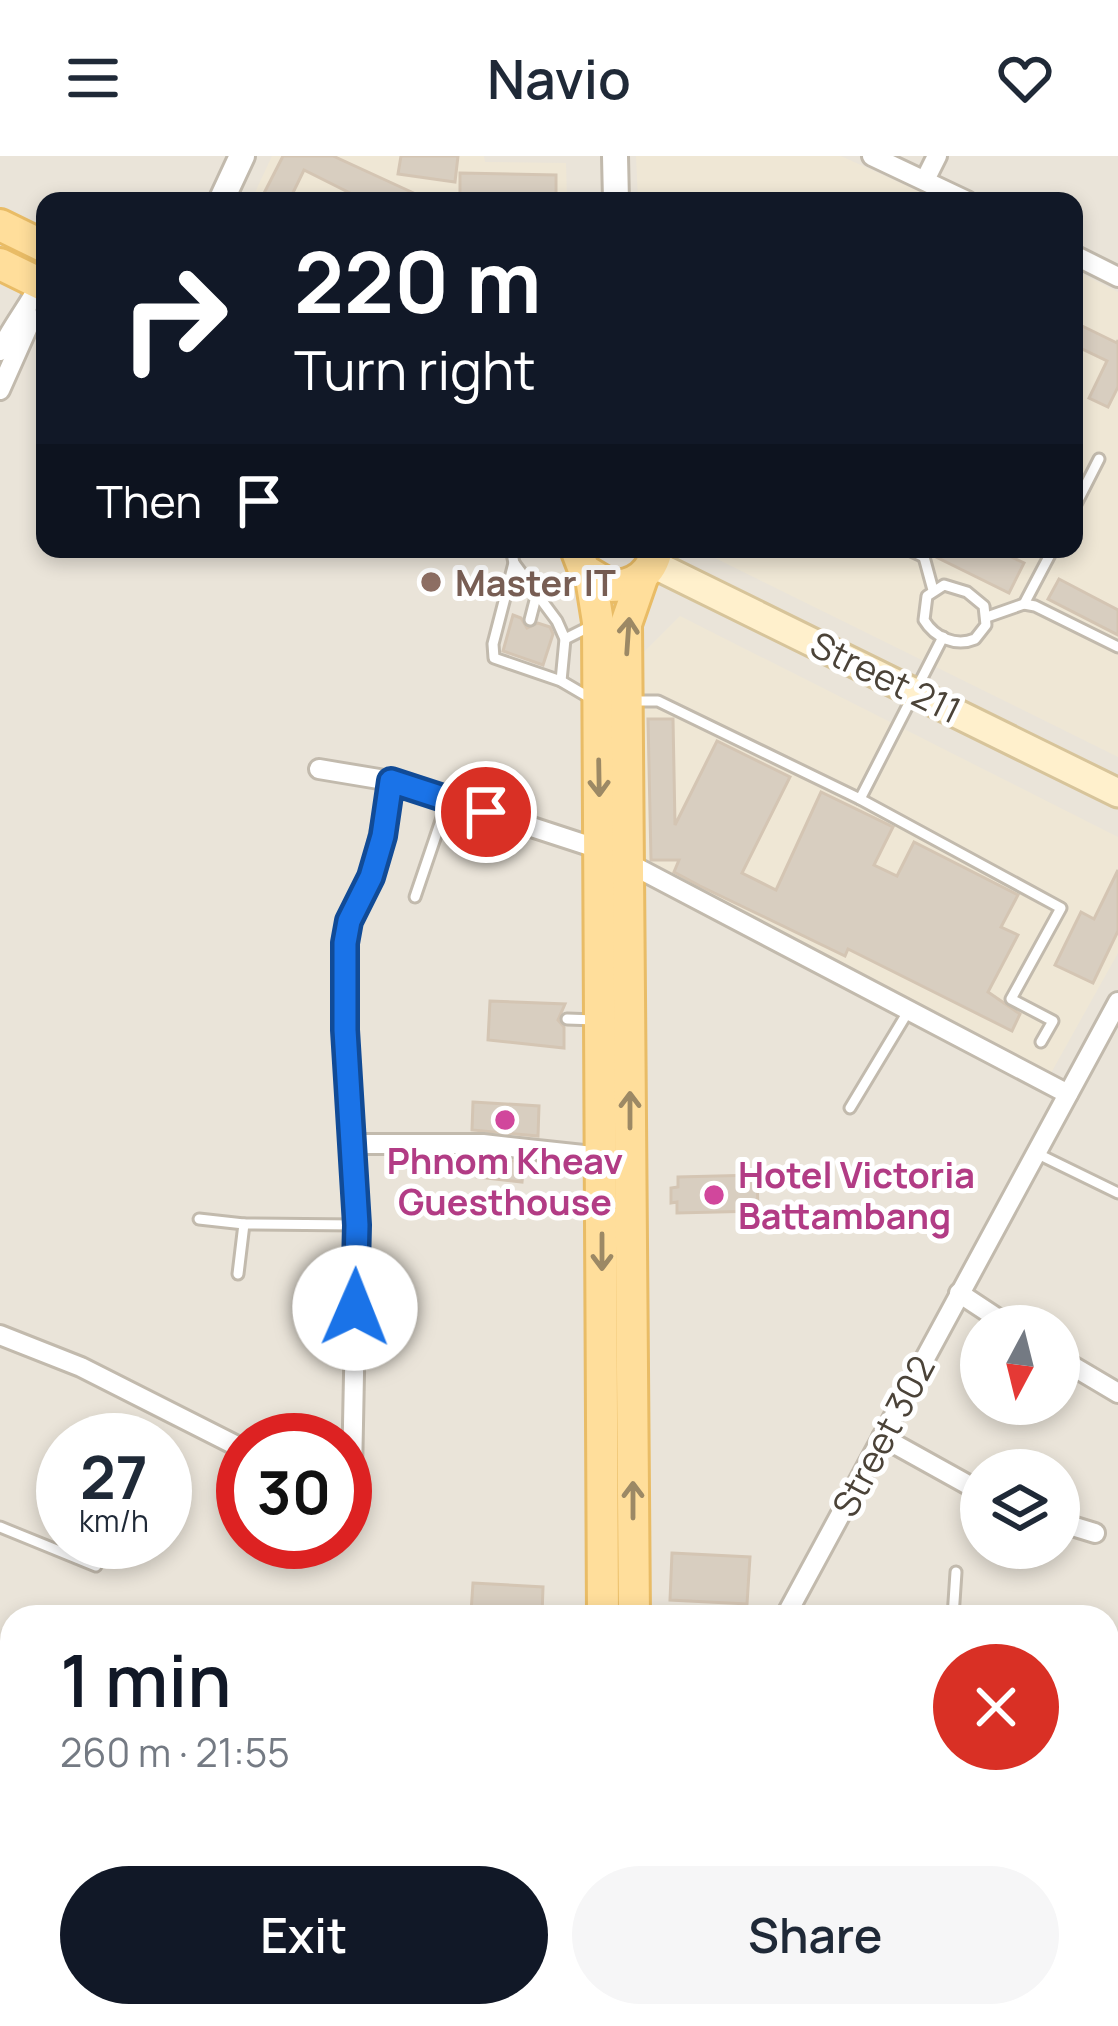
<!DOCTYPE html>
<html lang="en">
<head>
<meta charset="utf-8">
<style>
  :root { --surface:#fff; --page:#f6f6f7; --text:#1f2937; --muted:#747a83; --accent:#111827 }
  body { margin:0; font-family:Manrope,sans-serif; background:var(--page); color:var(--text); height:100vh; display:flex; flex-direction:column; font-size:45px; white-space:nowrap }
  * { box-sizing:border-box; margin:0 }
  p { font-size:39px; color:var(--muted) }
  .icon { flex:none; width:66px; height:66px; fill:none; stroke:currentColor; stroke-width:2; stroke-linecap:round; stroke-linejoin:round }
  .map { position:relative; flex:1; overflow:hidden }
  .panel { position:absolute; left:0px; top:1449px; width:1119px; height:423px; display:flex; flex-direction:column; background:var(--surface); border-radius:36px 36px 0 0; box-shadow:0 6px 18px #0003 }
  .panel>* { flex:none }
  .guide { position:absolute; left:36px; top:36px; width:1047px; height:366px; border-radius:24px; box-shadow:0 6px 18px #0003; background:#111827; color:#fff; overflow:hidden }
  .needle { width:78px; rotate:187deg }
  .fabs { position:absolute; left:960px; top:1149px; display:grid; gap:24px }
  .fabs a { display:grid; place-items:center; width:120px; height:120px; border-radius:50%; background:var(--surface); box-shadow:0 6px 18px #0003; font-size:60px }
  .speed { position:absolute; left:36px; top:1257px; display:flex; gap:24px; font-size:60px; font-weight:700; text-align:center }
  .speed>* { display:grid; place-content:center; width:156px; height:156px; border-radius:50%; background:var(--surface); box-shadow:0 6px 18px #0003; line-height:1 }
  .speed small { font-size:30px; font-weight:400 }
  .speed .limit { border:18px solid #d22; background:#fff; color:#111 }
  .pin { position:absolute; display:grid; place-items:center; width:102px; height:102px; color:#fff; margin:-51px; border:6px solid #fff; border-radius:50%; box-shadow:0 3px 12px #0007 }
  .me { position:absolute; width:132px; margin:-66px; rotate:1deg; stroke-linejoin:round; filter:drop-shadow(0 0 9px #0008) }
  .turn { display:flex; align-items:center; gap:42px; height:252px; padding:0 60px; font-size:54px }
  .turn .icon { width:156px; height:156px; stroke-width:2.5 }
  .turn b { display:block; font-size:84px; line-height:102px }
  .then { display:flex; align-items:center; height:114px; padding:0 60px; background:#0003; gap:24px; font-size:45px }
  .round { display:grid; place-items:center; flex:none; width:126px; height:126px; border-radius:63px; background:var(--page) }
  .head { display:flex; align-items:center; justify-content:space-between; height:204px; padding:0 60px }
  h1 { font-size:72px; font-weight:600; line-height:90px; color:var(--accent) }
  .action { display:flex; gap:24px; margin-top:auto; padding:24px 60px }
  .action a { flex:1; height:138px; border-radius:72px; background:var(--accent); color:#fff; font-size:48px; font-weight:600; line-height:138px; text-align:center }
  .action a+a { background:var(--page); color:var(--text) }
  header { display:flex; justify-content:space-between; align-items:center; height:156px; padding:0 60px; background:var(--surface); font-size:54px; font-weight:600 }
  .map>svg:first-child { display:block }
  .residential { fill:#eae4d9; fill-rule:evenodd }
  .education { fill:#efe7d5 }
  .building { fill:#d8cec0; stroke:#d4c5b3; stroke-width:3 }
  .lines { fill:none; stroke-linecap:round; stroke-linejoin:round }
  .service-casing { stroke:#c2baad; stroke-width:15 }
  .minor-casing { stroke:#c2baad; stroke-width:24 }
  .tertiary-casing { stroke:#c2baad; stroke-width:30 }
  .secondary-casing { stroke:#d7c49a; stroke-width:33 }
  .primary-casing { stroke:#e9bc66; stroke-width:36 }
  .service { stroke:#fff; stroke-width:9 }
  .minor { stroke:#fff; stroke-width:18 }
  .tertiary { stroke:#fff; stroke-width:24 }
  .secondary { stroke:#fff0cc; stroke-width:27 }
  .primary { stroke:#ffde9b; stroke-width:30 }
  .oneway { stroke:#9c8965 }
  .route-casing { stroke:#114b97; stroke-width:30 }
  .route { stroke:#1a73e8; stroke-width:21 }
  .education-dot { fill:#8d6e63; stroke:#fff; stroke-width:4.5 }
  .hotel-dot { fill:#d1479c; stroke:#fff; stroke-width:4.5 }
  .labels { text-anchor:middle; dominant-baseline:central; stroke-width:10; stroke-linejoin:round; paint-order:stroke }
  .education-label { font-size:36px; font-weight:bold; fill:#785e54; stroke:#fff; text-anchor:start }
  .street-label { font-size:36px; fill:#4b4338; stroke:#fff }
  .hotel-label { font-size:36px; font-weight:bold; fill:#b23c85; stroke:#fff }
</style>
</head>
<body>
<header><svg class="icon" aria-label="menu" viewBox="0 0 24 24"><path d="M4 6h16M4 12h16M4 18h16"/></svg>Navio<svg class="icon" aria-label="heart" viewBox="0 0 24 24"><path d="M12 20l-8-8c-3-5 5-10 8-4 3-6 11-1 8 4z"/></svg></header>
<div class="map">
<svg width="1118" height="1870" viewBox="0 0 1118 1870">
  <rect width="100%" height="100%" fill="#f6f2eb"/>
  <path class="residential" d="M0,0h1118v1870h-1118zM45,45h1029v348h-1029zM981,1170h78v78h-78zM63,1284h102v102h-102zM243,1284h102v102h-102zM981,1314h78v78h-78zM12,1461h1095v399h-1095z"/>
  <g class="education">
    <path d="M272,0h212l1,6 81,1 1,38h-316z"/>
    <path d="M636,0h205l99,45h-302z"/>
    <path d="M1074,114l44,22v465l-409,-202 -5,-6h370z"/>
    <path d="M680,460l438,221v116l-67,120 -406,-211 -2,-209z"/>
  </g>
  <g class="building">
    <path d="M283,0h50l98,45h-65l-62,-31 -15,31h-29z"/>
    <path d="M401,0h57l-3,26 -57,-8z"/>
    <path d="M460,17l96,2v25l-96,-2z"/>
    <path d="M1074,166l43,21 1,-3v47l-10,20 -19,-9 18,-37 -33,-16z"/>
    <path d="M936,393h59l29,14 -15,30 -75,-37z"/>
    <path d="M1059,423l59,31v25l-70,-36z"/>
    <path d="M513,459l8,3 6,10 11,-5 12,4 3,7 -10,31 -40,-14z"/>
    <path d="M648,563h25l2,106 42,-84 73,36 -48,96 34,17 45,-98 72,35 -19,38 23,11 17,-34 104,53 -17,32 17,8 -30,57 32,22 -8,17 -164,-82 -3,7 -145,-70 -26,-14 5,-12h-28z"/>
    <path d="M1118,714v61l-25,52 -38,-18 26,-53 13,7z"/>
    <path d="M490,845l75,3 -7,16 6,7v21l-76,-8z"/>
    <path d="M473,946l66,4 -1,30 -66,-6z"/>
    <path d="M479,1001l45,5 -2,20 -45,-5z"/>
    <path d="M757,1019l1,36 -81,2v-11l-6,1v-15l7,-1v-10z"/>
    <path d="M672,1397l78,4 -3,47 -77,-4z"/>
    <path d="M473,1427l70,4 -1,29 -71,-3z"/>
  </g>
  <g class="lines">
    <defs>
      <g id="service">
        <path d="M1074,352l25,-49"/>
        <path d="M511,393l3,14 -21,81 1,14 67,23 29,17"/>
        <path d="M907,393l17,8"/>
        <path d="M927,393l-3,8 9,33"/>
        <path d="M514,407l43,58 8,18 -4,42"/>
        <path d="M944,429l23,7 17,14 2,19 -11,14c-19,8 -40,-1 -51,-19l3,-24z"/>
        <path d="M1024,448l29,-55"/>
        <path d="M987,461l37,-13 11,2 83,41"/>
        <path d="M530,464l7,-27"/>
        <path d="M943,481l-83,162 201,109 -50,91 42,22 -12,21"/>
        <path d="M565,483l28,-14"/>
        <path d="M632,545h26l202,98"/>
        <path d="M415,741l33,-97"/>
        <path d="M567,863l29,1"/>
        <path d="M850,952l59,-98"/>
        <path d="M1036,997l82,40"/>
        <path d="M199,1063l45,5"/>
        <path d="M238,1118l6,-50 112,1"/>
        <path d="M0,1371l96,39"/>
        <path d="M953,1461l3,-45"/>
        <path d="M832,1870l2,-10"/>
      </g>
      <g id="minor">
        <path d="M872,0l95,45"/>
        <path d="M925,24l12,-24"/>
        <path d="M1074,99l44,22"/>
        <path d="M0,195c13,-27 30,-46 43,-73"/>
        <path d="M0,234l28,-63 -1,-15"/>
        <path d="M319,613l72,12 208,68"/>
        <path d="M628,707l440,231"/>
        <path d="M351,988h132l119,13"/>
        <path d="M959,1137l50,33"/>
        <path d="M0,1179l81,32 162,82"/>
        <path d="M1059,1202l59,35"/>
        <path d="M882,1281l99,55"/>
        <path d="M345,1336l7,-18 5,-249 -12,-194v-88l4,-22 22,-44 20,-96"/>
        <path d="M1059,1366l36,11"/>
        <path d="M785,1461l333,-615"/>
        <path d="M0,1555l12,6"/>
        <path d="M1107,1595l11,2"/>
      </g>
      <g id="tertiary">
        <path d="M615,0l1,45"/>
        <path d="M221,45l21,-45"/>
        <path d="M1107,1859l11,-22"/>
        <path d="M1008,1860l33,10"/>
        <path d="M573,1870l4,-10"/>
      </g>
      <path id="secondary" d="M653,408l465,229"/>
      <g id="primary">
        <path d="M0,69l45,22"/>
        <path d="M0,108l45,22"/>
        <path d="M576,393l8,21 27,16c25,0 41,-13 46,-37"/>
        <path d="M591,422l7,44 5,995"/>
        <path d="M634,1461l-8,-993 16,-46"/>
        <path d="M622,1860l3,10"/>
      </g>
    </defs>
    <use href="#service" class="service-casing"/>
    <use href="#minor" class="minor-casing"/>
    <use href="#tertiary" class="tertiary-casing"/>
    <use href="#secondary" class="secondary-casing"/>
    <use href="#primary" class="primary-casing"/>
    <use href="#service" class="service"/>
    <use href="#minor" class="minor"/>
    <use href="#tertiary" class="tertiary"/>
    <use href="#secondary" class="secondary"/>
    <use href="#primary" class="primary"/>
  </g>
  <defs><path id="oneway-shaft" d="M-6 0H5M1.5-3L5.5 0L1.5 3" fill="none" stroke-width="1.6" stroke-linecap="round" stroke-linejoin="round" transform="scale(3)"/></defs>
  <g class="oneway">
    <use href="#oneway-shaft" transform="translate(628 480) rotate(-86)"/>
    <use href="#oneway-shaft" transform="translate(599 622) rotate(89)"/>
    <use href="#oneway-shaft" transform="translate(630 954) rotate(-90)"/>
    <use href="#oneway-shaft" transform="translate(602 1096) rotate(90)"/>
    <use href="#oneway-shaft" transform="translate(633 1344) rotate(-90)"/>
  </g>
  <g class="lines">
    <defs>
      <path id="route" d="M355,1152l2,-83 -12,-195v-87l4,-22 22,-44 12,-41 8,-55 95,31"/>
    </defs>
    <use href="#route" class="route-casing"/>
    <use href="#route" class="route"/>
  </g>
  <circle class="education-dot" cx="431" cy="426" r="12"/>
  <g class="hotel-dot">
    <circle cx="505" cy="964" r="12"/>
    <circle cx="714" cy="1039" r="12"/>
  </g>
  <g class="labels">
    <g class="education-label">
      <text x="455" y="426">Master IT</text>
    </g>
    <g class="street-label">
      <text transform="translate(886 521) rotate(26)">Street 211</text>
      <text transform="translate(883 1280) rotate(-62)">Street 302</text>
    </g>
    <g class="hotel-label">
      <text x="505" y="1004">Phnom Kheav<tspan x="505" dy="41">Guesthouse</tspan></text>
      <text x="738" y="1018" text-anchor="start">Hotel Victoria<tspan x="738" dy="41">Battambang</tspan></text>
    </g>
  </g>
</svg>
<div class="fabs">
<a><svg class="needle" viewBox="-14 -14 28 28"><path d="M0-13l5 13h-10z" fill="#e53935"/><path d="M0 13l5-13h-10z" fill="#747a83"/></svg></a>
<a><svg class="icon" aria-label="layers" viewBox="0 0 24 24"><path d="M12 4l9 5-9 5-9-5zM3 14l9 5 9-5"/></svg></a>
</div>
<div class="speed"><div>27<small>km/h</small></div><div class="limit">30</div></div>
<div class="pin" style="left:486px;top:656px;background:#d93025"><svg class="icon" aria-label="arrive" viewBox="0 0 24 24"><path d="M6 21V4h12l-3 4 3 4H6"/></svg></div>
<svg class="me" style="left:355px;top:1152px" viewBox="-20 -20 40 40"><circle r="19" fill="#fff"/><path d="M0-13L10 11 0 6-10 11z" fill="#1a73e8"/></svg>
<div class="guide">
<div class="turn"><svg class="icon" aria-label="right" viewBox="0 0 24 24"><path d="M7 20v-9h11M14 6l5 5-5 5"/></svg><div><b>220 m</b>Turn right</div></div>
<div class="then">Then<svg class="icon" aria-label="arrive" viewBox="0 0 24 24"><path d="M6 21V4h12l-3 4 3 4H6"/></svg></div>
</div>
<section class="panel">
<div class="head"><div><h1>1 min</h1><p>260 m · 21:55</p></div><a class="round" style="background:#d93025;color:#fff"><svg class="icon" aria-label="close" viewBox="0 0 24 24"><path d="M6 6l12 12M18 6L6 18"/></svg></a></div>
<div class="action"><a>Exit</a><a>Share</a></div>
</section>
</div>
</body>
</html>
